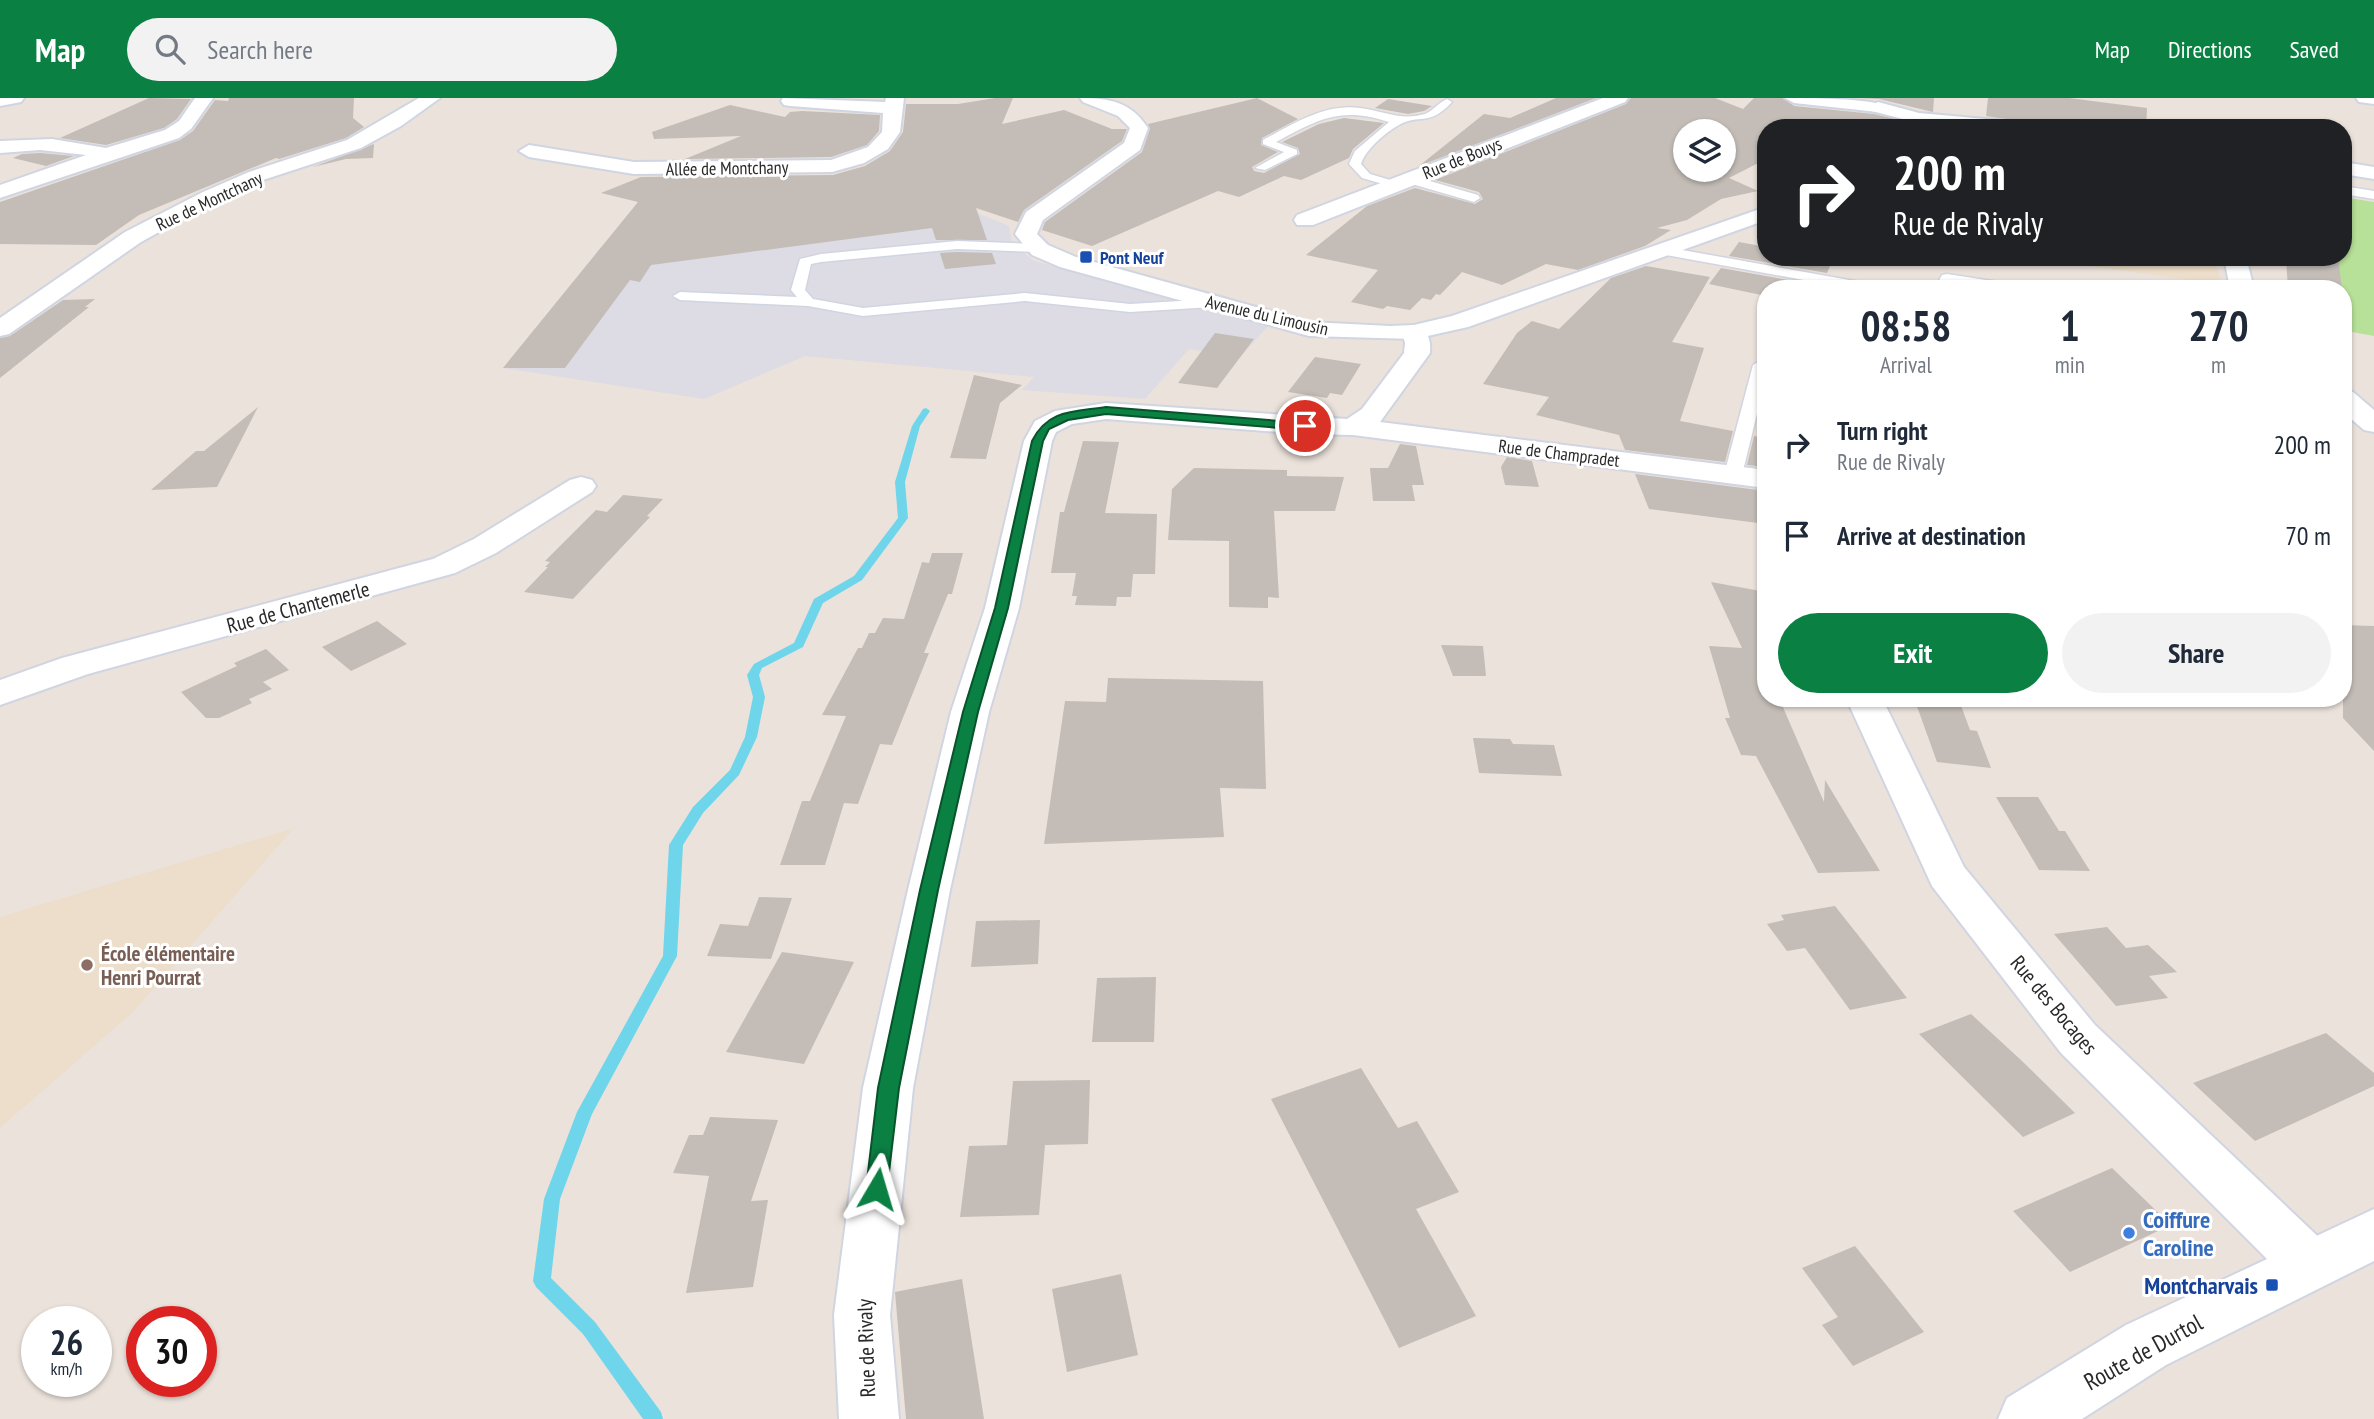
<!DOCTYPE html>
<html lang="en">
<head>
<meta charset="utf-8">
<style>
  :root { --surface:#fff; --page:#f2f2f3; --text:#1f2937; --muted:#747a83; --accent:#0b8043 }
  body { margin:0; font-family:"PT Sans Narrow",sans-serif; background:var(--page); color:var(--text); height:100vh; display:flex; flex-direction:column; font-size:26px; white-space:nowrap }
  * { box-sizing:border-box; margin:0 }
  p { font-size:23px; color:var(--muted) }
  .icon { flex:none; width:38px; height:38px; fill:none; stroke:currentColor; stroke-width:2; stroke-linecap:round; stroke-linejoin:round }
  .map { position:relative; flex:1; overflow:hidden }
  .details { position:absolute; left:1757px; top:182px; width:595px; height:427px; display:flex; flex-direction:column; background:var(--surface); border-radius:28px; box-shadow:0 2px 5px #0004 }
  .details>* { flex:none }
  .banner { position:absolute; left:1757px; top:21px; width:595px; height:147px; border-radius:28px; box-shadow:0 2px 5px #0004; background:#202124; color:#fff; overflow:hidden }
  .buttons { position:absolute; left:1673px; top:21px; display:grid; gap:14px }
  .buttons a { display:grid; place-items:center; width:63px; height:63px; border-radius:50%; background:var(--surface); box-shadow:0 2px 5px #0004; font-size:35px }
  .speed { position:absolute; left:21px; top:1208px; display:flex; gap:14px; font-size:35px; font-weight:700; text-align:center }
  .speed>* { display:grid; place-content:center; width:91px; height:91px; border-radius:50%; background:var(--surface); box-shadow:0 2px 5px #0004; line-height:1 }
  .speed small { font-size:18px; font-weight:400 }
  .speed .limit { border:10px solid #d22; background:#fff; color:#111 }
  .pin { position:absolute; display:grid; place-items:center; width:60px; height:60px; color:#fff; margin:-30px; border:4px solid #fff; border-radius:50%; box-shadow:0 2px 7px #0007 }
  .me { position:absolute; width:77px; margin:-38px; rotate:7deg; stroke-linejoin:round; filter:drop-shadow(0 0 5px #0008) }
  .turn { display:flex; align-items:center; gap:24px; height:147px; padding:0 21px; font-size:32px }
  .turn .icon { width:91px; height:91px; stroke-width:2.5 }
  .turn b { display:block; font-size:49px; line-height:60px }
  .eta { display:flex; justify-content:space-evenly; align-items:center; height:119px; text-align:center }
  .eta b { font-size:42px; font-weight:700; line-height:49px }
  .cta { display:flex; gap:14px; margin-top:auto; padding:14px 21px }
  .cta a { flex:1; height:80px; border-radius:42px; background:var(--accent); color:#fff; font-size:28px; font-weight:700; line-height:80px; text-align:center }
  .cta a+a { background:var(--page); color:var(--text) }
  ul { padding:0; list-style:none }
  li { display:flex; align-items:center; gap:21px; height:91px; padding:0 21px }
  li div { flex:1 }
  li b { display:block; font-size:26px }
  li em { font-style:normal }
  header { display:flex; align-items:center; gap:42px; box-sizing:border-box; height:98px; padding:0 35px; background:var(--accent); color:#fff }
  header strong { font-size:33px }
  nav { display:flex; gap:38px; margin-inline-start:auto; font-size:24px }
  .search { width:490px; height:63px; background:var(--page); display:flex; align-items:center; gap:18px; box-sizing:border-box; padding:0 24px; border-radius:38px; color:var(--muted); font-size:26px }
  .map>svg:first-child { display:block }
  .industrial { fill:#dddbe3 }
  .education { fill:#ecdeca }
  .green { fill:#b7e098 }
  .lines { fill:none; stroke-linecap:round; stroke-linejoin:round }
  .stream { fill:#6fd5eb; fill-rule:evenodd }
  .building { fill:#c3bcb7; fill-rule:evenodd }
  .lane-casing { stroke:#d0d5e1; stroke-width:3 }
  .street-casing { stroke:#d0d5e1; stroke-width:4 }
  .secondary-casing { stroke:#d0d5e1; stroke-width:4 }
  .lane { fill:#fff; fill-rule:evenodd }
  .street { fill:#fff; fill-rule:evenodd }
  .secondary { fill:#fff; fill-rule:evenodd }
  .route { fill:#0b8043; stroke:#07532c; stroke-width:2 }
  .transit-dot { fill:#1a4fb4; stroke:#fff; stroke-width:2.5 }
  .education-dot { fill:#8d6e63; stroke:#fff; stroke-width:2.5 }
  .shop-dot { fill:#3f7fe0; stroke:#fff; stroke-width:2.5 }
  .labels { text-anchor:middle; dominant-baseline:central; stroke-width:6; stroke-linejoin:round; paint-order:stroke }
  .far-street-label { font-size:18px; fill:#292929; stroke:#fff }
  .far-transit-label { font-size:18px; font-weight:bold; fill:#164399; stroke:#fff; text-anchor:start }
  .street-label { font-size:21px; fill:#292929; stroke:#fff }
  .education-label { font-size:21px; font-weight:bold; fill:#785e54; stroke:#fff; text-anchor:start }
  .near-shop-label { font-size:24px; font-weight:bold; fill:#366cbe; stroke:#fff; text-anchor:start }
  .near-transit-label { font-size:24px; font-weight:bold; fill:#164399; stroke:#fff; text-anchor:end }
  .near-street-label { font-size:24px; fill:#292929; stroke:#fff }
</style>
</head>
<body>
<header>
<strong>Map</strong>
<div class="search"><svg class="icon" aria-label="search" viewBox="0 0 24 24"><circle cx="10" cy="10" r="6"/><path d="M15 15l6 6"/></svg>Search here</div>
<nav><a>Map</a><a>Directions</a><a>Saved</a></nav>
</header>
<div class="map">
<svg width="2374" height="1321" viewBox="0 0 2374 1321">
  <rect width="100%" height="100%" fill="#ebe2db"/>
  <path class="industrial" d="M947,103l62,25 3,17 22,18 235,64 -29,32 -51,-8 -44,50 -123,-9 12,-13 -229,-21 -101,43 -201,-31 99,-122 53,-1z"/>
  <g class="education">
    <path d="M2023,159h187l5,5 7,22z"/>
    <path d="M294,730l-162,185 -132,115v-211z"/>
  </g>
  <path class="green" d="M2343,99l31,5v134l-27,-5 -4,-42 -23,-32h23z"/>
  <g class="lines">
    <path class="stream" d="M926,310l4,3 -10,15 -15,56 3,36 -46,62 -39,23 -20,44 -41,21 -3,7 6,22 -8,40 -18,38 -36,38 -20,32 -6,111 -85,158 -32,85 -9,79 44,44 66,90 2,7h-20l-60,-85 -47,-47 -3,-6 11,-82 33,-87 86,-156 6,-111 24,-38 37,-37 15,-33 8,-40 -6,-22 7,-11 40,-21 20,-44 40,-23 44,-58 -3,-36 17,-56 11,-17z"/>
  </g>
  <g class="building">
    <path d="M149,0l42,1 -14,20 -13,9 -58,17 -46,-7z"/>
    <path d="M229,0h125l-1,20 11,9 -18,11 -67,21 -3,-1 -137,57 -43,30 -96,-1v-42l180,-62 13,-9 22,-31 13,1z"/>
    <path d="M995,0h18l-11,26 62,-14 48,19h15l-5,12 -98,69 -6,12 -42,-14 11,32h-51l-4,-12 -281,37 -11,17 -10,-2 -65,88h-62l135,-166 -37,-9 40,-16 192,-2 32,-9 25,-15 13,-19 3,-28h52z"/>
    <path d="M1257,0l41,21 -36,19 -1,7 17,7 -26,15 2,4 10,2 36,-19 -2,-6 -16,-6 37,-18 25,-6 40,5 -31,26 -4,9 -48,22 -17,-4 -45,21 -21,-6 -126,55 -50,-16 3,-8 97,-70 8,-23 -2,-5z"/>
    <path d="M1556,0h40l-177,68 65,-52 26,4z"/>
    <path d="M1631,0h84l28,11 11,-11h29l11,8 80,8 58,13 -166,1v31l-37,19 29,13 -37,8 -34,21 -30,8 14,2 -26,16 -67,24 -32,-6 -44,21 -40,-13 -22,23 -4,-1 -5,6 -9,-2 -12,12 -23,-4 -4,3 -32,-7 27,-32 -72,-15 61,-49 48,-18 60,16 8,-5 -4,-7 -44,-12 191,-76zM1685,33h39v39h-39z"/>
    <path d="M1858,0h76l-1,14 -54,-13z"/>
    <path d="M1988,0h81l78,10 -1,20h-80l-80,-12z"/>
    <path d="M1388,1l44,7 -8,5 -16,3 -33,-6z"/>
    <path d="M730,7l55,12 5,-5 12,-1 78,4 -1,16 -12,14 -36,12 -146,2 56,-23 -87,3 -2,-7z"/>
    <path d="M374,46l-1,14 -27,1 -33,8z"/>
    <path d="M40,55l34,3 -28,10 -33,-8 9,-4z"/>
    <path d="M1739,144l27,5v10h68l-7,16 -98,-17z"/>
    <path d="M957,154l35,1 4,11 -51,5 -5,-16z"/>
    <path d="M2286,159h52l4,32h-54z"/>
    <path d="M1646,168l64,11 -38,65 32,6 -24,73 53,10 -8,31 -100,-12 -6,-15 -83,-20 13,-18 -66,-13 34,-51 15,-12 27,8 52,-51z"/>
    <path d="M1721,170l101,18 -1,3h-55v7l-57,-12z"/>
    <path d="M95,201l-10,8h4l-89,71v-40l10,-2 53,-36z"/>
    <path d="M1215,235l39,6 -37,49 -39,-5z"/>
    <path d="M1315,259l46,7 -19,31 -12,-2 -3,5 -39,-6z"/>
    <path d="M974,277l48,10 -22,18 -14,56 -36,-1z"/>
    <path d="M258,309l-41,80 -66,3 45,-39h8z"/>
    <path d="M1754,338l12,2v29l-19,-2z"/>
    <path d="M1083,343l36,1 -14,71 52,1 -2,60h-22l-2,23h-14l-1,9 -41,-1 2,-9h-5l4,-23h-25l9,-61h4z"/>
    <path d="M1400,346l16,2 8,39h-12l3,16h-42l-3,-33h18z"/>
    <path d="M1507,359l25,4 7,26 -34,-2 -4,-18z"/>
    <path d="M1194,370l93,2v6l57,1 -9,34h-61l5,87 -11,-1v11l-39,-1v-66l-61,-1 4,-51z"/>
    <path d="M1635,376l131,17v33l-117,-15z"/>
    <path d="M623,397l40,4 -16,17 3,1 -77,82 -49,-7 24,-25h-3l5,-5 -5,-1 51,-51 11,2z"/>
    <path d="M932,455h31l-11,41h-4l-24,59h5l-37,92 -12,-1 -22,60 -14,-1 -19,62h-45l22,-64h8l36,-85 -24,-1 36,-67h4l7,-15h6l8,-15 21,1 18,-57 7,1z"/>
    <path d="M1711,484l55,10v106h13l45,104 1,-22 55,91 -62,2 -62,-117 -15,-1 -16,-37h5l-21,-72 33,2z"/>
    <path d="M377,523l30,23 -56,27 -29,-24z"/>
    <path d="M2343,527l31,1v125l-31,-33z"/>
    <path d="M1441,547l42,1 3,30h-33z"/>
    <path d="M266,551l23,21 -26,12 9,7 -23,10 3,4 -33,15h-13l-25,-26 56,-26 -3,-3z"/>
    <path d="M1108,580l155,3 3,108 -46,-1 4,49 -180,7 21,-143 41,1z"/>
    <path d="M1914,600l45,2 11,30 7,1 14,37 -54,-6z"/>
    <path d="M1473,640l37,1 3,5 41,1 8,31 -83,-3z"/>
    <path d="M1996,699h42l21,34h6l25,40 -51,-1z"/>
    <path d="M759,799l33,1 -21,61 -64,-3 13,-32 28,2z"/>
    <path d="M1835,808l34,43 38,49 -57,12 -45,-62 -18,3 -20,-27 17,-4 -3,-5z"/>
    <path d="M1040,822l-2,44 -67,3 5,-46z"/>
    <path d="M2107,829l19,21 22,-3 29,27 -28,4 19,22 -52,8 -62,-72z"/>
    <path d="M782,854l72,10 -50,102 -78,-12z"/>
    <path d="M1156,879l-2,65h-62l5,-64z"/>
    <path d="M1971,916l51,47 53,52 -52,24 -104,-103z"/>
    <path d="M2326,935l48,40v13l-119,55 -62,-58z"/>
    <path d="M1361,970l37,60 19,-7 42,71 -43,17 60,107 -77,32 -128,-249z"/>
    <path d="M1090,982l-2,64 -43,1 -6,70 -79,2 9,-71 38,-1 6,-64z"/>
    <path d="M710,1019l68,3 -27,81 17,-1 -15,87 -67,6 23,-117 -36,-3 16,-38h14z"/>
    <path d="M2112,1070l59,57 -101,47 -57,-61z"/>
    <path d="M1855,1148l69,86 -71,34 -31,-41 16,-8 -36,-49z"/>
    <path d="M1121,1176l17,81 -71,17 -15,-83z"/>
    <path d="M962,1181l22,140h-78l-11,-127z"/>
  </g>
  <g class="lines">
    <defs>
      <g id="lane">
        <path d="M1447,1l5,3c-24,26 -33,11 -53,23 -14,8 -33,24 -38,39l9,10 27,8v6l-35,-10 -13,-14 6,-13 34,-29c-47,-16 -71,-3 -113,20l21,8v4l-32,16 -10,-2 29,-16 -21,-8v-4c30,-16 62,-37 97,-32 24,3 40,13 65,6 8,-3 14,-12 22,-15z"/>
        <path d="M1409,77l69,20 2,3 -6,4 -69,-20v-6z"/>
        <path d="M2343,88l31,5v8l-31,-5z"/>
        <path d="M957,143l81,3 7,4 -7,4 -81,-3 -136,13 -10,2 -6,26 8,9 50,9 162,-15 105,11 83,-5 7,4 -7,4 -83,5 -105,-11 -162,15 -55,-10 -128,-6 -7,-4 7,-4 117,5 -6,-7 9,-31 21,-5z"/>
        <path d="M1660,148l217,39 7,4h-31l-198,-36 -2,-3z"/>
        <path d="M1947,176l52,8 7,4 -2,3 -53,-6 -3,6h-14l8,-14z"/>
        <path d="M1761,262l5,2v15l-24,98 -3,4h-12l-3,-4 29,-110z"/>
      </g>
      <g id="street">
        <path d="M0,0h24l-3,4 -21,4z"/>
        <path d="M195,0h18l-22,31 -12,9 -179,60v-13l86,-30 -46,-5 -40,3v-12l52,-2 54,9 59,-18 14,-9z"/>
        <path d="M419,0h21l-39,28 -40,22 -98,32 -46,20 -76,42 -132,92 -9,2v-18l125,-86 78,-40 46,-20 98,-32z"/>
        <path d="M783,0l102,4 1,-4h18l-4,34 -12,17 -24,14 -32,9 -198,2 -105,-17 -10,-6 10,-6 105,17 197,-2 37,-13 14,-15 1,-19 -93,-7 -6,-1 -3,-4z"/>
        <path d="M1603,0h25l-3,4 -312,123h-16l-3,-5 3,-5z"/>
        <path d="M1785,0c21,0 89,0 102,9l-9,5 -84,-9z"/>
        <path d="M2224,159h22l8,32h-24z"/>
        <path d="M1414,227l9,2c6,8 8,16 7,26l-50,69 386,48v18l-413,-53 -48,-1 -199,-15 -34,5 -16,8 -4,9 -33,167 -30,104 -39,178 -37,198 -23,227 9,104h-60l-5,-104 29,-227 45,-198 43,-178 34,-104 39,-167 11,-20 20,-10 51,-8 241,16 15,-10 42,-56 1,-10 -3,-11 3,-5z"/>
        <path d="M2343,292l10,2 21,18v22l-10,-2 -21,-18z"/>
        <path d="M581,379l11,3 4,6 -4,6 -96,61 -41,20 -367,101 -88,31v-25l62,-22 371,-99 41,-20 96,-59z"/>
        <path d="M1846,600h36l82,169 131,158 233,221 8,18 -8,18 -19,8 -19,-8 -229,-229 -129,-167z"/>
      </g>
      <g id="secondary">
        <path d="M1080,0c30,0 51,4 68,30l-8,22 -97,70 -6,14 11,11 28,12 234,65 80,4 24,-1 38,-9 314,-109v13l-298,107 -54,12 -105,-3 -249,-69 -28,-12 -17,-21 11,-22 98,-69 6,-15 -12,-12 -35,-14z"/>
        <path d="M2356,0h18v6l-15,-2z"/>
        <path d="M1878,4l41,11 100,9 9,6h-67l-43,-5 -46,-12 -3,-4z"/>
        <path d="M2343,64l31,5v12l-31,-5z"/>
        <path d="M2374,1111v52l-208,104 -84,54h-84l9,-21 119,-73z"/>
      </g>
    </defs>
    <use href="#lane" class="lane-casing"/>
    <use href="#street" class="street-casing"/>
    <use href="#secondary" class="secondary-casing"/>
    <use href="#lane" class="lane"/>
    <use href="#street" class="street"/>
    <use href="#secondary" class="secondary"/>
  </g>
  <path class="route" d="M1106,309l199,16 6,3 -6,4 -199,-16 -38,6 -19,9 -6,12 -35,167 -30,104 -40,178 -39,198 -12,101 -3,7 -7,3 -8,-3 -3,-7 12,-101 42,-198 43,-178 32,-104 37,-167c16,-32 42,-29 74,-34z"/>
  <g class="transit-dot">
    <rect x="1079" y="152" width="14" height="14" rx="3.5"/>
    <rect x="2265" y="1180" width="14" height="14" rx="3.5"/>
  </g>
  <circle class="education-dot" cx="87" cy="867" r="7"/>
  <circle class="shop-dot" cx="2129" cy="1135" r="7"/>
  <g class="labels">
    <g class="far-street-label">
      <text transform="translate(1462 60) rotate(-22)">Rue de Bouys</text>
      <text transform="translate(727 70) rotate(-1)">Allée de Montchany</text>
      <text transform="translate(209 103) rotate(-25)">Rue de Montchany</text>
      <text transform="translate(1267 217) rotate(13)">Avenue du Limousin</text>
      <text transform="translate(1559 355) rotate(7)">Rue de Champradet</text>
    </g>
    <g class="far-transit-label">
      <text x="1100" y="159">Pont Neuf</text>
    </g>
    <g class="street-label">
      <text transform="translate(298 509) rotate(-15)">Rue de Chantemerle</text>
      <text transform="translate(2054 907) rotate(50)">Rue des Bocages</text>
      <text transform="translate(866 1250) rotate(-92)">Rue de Rivaly</text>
    </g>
    <g class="education-label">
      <text x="101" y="855">École élémentaire<tspan x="101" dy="24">Henri Pourrat</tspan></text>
    </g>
    <g class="near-shop-label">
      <text x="2143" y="1121">Coiffure<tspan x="2143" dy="28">Caroline</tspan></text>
    </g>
    <g class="near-transit-label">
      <text x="2258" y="1187">Montcharvais</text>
    </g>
    <g class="near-street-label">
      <text transform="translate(2143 1254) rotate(-29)">Route de Durtol</text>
    </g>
  </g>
</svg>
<div class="buttons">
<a><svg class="icon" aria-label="layers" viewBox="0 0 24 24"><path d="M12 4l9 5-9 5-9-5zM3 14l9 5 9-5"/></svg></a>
</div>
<div class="speed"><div>26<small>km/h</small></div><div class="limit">30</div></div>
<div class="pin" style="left:1305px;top:328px;background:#d93025"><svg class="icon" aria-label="arrive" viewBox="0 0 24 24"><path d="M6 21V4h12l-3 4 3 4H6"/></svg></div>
<svg class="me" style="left:877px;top:1091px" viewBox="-20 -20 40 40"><path d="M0-17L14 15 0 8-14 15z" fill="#0b8043" stroke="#fff" stroke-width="4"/></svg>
<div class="banner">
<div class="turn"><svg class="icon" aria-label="right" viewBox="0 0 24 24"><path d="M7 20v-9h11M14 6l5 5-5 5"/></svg><div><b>200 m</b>Rue de Rivaly</div></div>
</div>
<section class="details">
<div class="eta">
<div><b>08:58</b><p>Arrival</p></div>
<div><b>1</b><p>min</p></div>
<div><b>270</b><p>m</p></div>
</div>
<ul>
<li><svg class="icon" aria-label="right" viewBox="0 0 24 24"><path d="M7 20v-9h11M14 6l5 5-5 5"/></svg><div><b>Turn right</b><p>Rue de Rivaly</p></div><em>200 m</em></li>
<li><svg class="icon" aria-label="arrive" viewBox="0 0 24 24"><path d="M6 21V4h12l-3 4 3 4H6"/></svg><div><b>Arrive at destination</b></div><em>70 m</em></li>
</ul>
<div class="cta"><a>Exit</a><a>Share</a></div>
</section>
</div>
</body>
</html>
